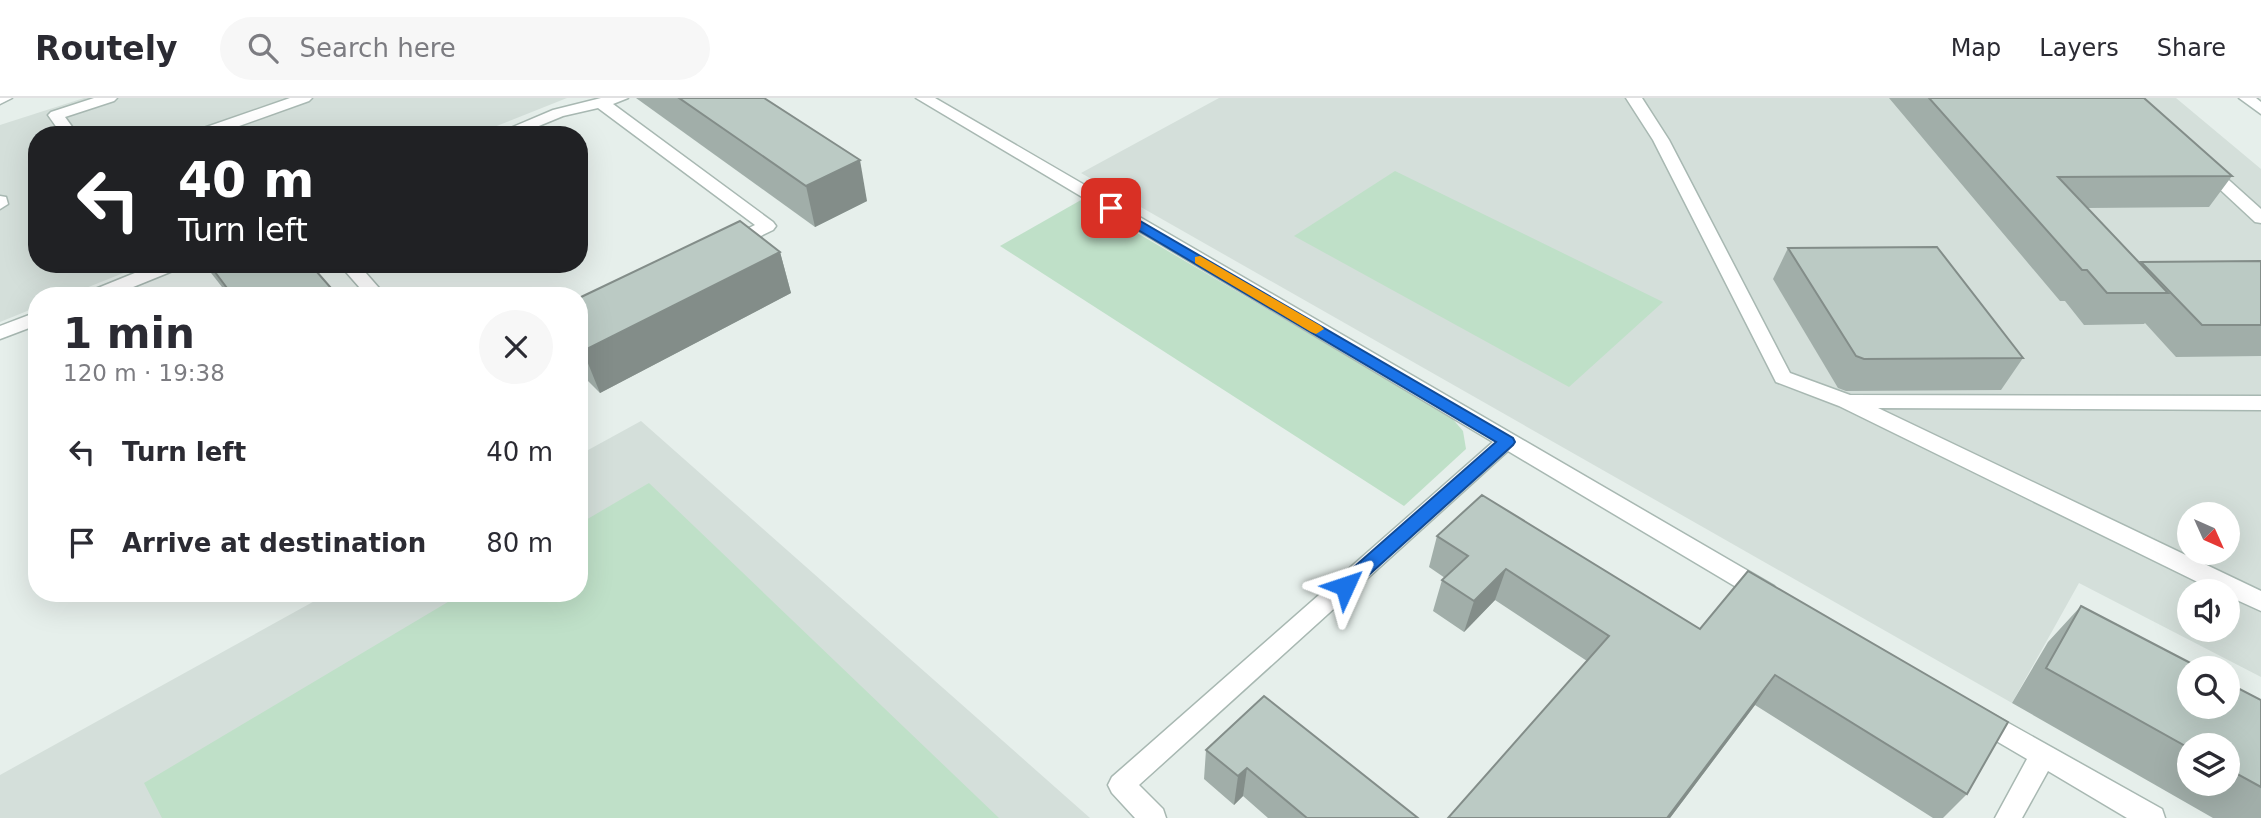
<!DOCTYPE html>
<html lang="en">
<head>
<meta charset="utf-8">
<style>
  :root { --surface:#fff; --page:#f7f7f7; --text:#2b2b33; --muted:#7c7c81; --line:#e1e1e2 }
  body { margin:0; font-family:"DejaVu Sans",sans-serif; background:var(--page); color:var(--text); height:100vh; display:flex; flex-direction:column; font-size:26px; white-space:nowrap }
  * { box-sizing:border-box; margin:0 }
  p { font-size:23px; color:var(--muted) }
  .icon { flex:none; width:38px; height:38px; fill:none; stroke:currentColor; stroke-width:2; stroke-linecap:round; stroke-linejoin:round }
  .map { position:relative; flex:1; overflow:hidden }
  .side { position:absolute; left:28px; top:189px; width:560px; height:315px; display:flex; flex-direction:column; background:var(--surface); border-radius:28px; box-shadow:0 7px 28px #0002 }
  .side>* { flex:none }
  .guide { position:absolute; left:28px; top:28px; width:560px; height:147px; border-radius:28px; box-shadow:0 7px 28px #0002; background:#202124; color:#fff; overflow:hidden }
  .needle { width:46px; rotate:135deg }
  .buttons { position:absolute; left:2177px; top:404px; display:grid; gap:14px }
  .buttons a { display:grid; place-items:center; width:63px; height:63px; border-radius:50%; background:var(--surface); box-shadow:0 7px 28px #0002; font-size:35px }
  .pin { position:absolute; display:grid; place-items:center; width:60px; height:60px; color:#fff; margin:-30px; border-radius:14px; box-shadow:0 4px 10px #0006 }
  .me { position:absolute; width:77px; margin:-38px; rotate:48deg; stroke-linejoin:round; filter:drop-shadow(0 0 5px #0008) }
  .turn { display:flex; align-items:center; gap:24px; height:147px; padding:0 35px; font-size:32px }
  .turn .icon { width:91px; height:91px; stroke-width:2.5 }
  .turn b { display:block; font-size:49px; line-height:60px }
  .round { display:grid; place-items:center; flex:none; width:74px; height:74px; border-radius:37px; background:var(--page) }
  .overview { display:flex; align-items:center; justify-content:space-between; height:119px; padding:0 35px }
  h1 { font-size:42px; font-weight:800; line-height:52px }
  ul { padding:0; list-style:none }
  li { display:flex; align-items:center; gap:21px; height:91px; padding:0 35px }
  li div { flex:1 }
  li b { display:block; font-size:26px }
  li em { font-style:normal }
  header { display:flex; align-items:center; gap:42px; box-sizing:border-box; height:98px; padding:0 35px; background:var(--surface); border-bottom:2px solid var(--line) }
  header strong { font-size:33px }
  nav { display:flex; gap:38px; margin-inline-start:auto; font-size:24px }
  .search { width:490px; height:63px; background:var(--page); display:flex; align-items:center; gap:18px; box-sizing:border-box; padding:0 24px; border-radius:38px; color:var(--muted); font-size:26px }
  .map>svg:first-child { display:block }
  .built { fill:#d4dfda; fill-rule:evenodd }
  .green { fill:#bfe0c8 }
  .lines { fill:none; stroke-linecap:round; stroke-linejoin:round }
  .service-casing { stroke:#a8b8b2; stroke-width:3 }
  .tertiary-casing { stroke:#a8b8b2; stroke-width:3 }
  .service { fill:#fff; fill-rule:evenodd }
  .tertiary { fill:#fff; fill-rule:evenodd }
  .wall { fill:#a1aea9; fill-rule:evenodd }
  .shaded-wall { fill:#838d89 }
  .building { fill:#bbcac4; stroke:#838d89; stroke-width:2 }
  .route { fill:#1a73e8; stroke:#114b97; stroke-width:2 }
  .slow { fill:#f59e0b }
</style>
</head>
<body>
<header>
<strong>Routely</strong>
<div class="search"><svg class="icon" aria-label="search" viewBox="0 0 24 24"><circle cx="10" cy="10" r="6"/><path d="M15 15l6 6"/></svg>Search here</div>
<nav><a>Map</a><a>Layers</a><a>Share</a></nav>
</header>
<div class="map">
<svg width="2261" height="720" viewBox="0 0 2261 720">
  <rect width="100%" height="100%" fill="#e6efeb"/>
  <g class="built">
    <path d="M84,0h483l-93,37h-437v129h109l-80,32h-29v11l-37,15v-197z"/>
    <path d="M1219,0h957l85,71v508l-182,-94 -67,120 -931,-530zM2189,416h39v39h-39zM2189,494h39v38h-39z"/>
    <path d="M641,323l449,397h-1090v-43l329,-182h250v-138z"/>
  </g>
  <g class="green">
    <path d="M1395,73l268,131 -94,85 -275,-151z"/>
    <path d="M1081,102l370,217 12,14 3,18 -62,57 -404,-260z"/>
    <path d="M649,385l350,335h-837l-18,-35 319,-190h116v-69z"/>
  </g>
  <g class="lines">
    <defs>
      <g id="service">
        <path d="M0,0h12l-12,6z"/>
        <path d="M94,0h23l-3,3 -49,16 13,18h-16l-14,-20 3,-3z"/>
        <path d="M290,0h22l-3,3 -95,34h-24l2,-3z"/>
        <path d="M601,0h27l-15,6 160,118 3,4 -3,4 -39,19h-12l-3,-4 3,-4 33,-16 -157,-117 -35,8 -46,19h-23l59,-25z"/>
        <path d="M916,0h19l839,488 4,7 -4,7 -8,2 -8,-2 -250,-149 -369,334 24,24 3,9h-31l-23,-25 -4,-8 4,-8 381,-335z"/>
        <path d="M1626,0h16l27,42 121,233 60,22 411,1v14l-383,-2 383,183v20l-33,-15v-4h-10l-379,-186 -63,-24 -123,-242z"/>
        <path d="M2205,64l6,2 50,45v14l-6,-1 -56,-52 -2,-3 2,-3z"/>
        <path d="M0,98l6,1 2,7 -8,5z"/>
        <path d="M157,166h26l-3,4 -69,28h-26l3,-4z"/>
        <path d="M339,166h19l28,32h-19z"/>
        <path d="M37,214v13l-37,14v-13z"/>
        <path d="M1978,608l184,103 3,9h-38l-79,-47 -26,47h-27l32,-59 -58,-34 -4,-8 4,-8z"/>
      </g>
      <path id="tertiary" d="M2239,0h17l5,4v12z"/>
    </defs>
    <use href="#service" class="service-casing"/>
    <use href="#tertiary" class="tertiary-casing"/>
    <use href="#service" class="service"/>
    <use href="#tertiary" class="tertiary"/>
  </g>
  <g class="wall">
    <path d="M636,0h128l103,103 -52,26z"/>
    <path d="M1889,0h255l88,78 -23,31 -122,1 53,55 1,-1 120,-1v95l-85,1 -31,-34 -1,1 -60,1 -19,-24h-5z"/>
    <path d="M1788,150l235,110 -22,32 -155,1 -8,-3 -65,-109z"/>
    <path d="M780,154l11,41 -191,100 -21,-21v-74z"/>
    <path d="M204,166h106l28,32h-109z"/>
    <path d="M1482,397l485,299 -24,24h-10l-178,-113 -85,113h-222l139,-157 -92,-61 -31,32 -31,-21 9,-31 3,-2 -16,-11 8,-31z"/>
    <path d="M2081,508l180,94v118h-48l-201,-115 36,-61zM2189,648h39v38h-39z"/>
    <path d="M1206,652l212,68h-150l-25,-22 -9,9 -30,-26z"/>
  </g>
  <g class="shaded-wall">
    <path d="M860,62l7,41 -52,26 -9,-41z"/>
    <path d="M780,154l11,41 -191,100 -17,-42z"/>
    <path d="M1506,471l-11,31 -31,32 10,-31z"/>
    <path d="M1775,577l-20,30 -85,113h-3z"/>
    <path d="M1247,670l-4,28 -9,9 4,-29z"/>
  </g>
  <g class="building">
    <path d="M679,0h85l96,62 -54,26z"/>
    <path d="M1929,0h215l88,78 -174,1 110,116h-61l-20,-23h-5z"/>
    <path d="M740,123l40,31 -197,99 -4,-3v-50z"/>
    <path d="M1937,149l86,111 -159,1 -8,-3 -68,-108z"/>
    <path d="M2261,163v64h-59l-61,-63z"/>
    <path d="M209,166h101l28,32h-105z"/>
    <path d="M1482,397l218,134 48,-58 260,151 -41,72 -192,-119 -108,143h-219l161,-182 -103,-67 -32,32 -32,-21 26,-24 -31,-20z"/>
    <path d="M2081,508l119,62h-11v39h39v-24l33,17v87l-33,-18v-23h-39v2l-143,-80z"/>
    <path d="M1264,598l154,122h-111l-60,-50 -9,8 -32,-26z"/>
  </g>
  <path class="route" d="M1111,106l402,234 2,4 -2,3 -162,146h-13l-2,-5 2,-5 158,-139 -390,-231v-6z"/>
  <path class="slow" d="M1200,158l121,70 3,3 -8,5 -5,-2 -116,-69v-6z"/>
</svg>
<div class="buttons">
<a><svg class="needle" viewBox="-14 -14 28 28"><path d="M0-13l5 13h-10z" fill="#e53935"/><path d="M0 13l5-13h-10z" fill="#7c7c81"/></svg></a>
<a><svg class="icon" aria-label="sound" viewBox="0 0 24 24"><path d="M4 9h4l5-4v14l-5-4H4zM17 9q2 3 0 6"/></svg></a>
<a><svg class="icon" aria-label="search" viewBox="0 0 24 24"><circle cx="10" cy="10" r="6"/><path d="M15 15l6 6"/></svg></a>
<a><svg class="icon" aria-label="layers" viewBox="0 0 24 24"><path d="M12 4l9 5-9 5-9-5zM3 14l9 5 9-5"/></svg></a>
</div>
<div class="pin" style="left:1111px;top:110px;background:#d93025"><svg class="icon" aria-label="arrive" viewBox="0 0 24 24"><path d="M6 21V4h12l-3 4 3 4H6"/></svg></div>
<svg class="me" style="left:1345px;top:488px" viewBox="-20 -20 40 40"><path d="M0-17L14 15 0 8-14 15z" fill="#1a73e8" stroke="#fff" stroke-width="4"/></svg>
<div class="guide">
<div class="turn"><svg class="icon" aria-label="left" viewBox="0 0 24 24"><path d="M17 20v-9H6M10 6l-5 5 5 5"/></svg><div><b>40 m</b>Turn left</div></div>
</div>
<section class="side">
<div class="overview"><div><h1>1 min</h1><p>120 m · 19:38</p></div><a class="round"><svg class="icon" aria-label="close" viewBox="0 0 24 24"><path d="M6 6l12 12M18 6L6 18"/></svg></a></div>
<ul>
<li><svg class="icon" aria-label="left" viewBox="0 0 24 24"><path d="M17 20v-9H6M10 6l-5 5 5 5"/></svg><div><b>Turn left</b></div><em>40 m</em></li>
<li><svg class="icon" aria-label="arrive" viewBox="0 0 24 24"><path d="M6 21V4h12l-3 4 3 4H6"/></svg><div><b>Arrive at destination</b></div><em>80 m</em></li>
</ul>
</section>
</div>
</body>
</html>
